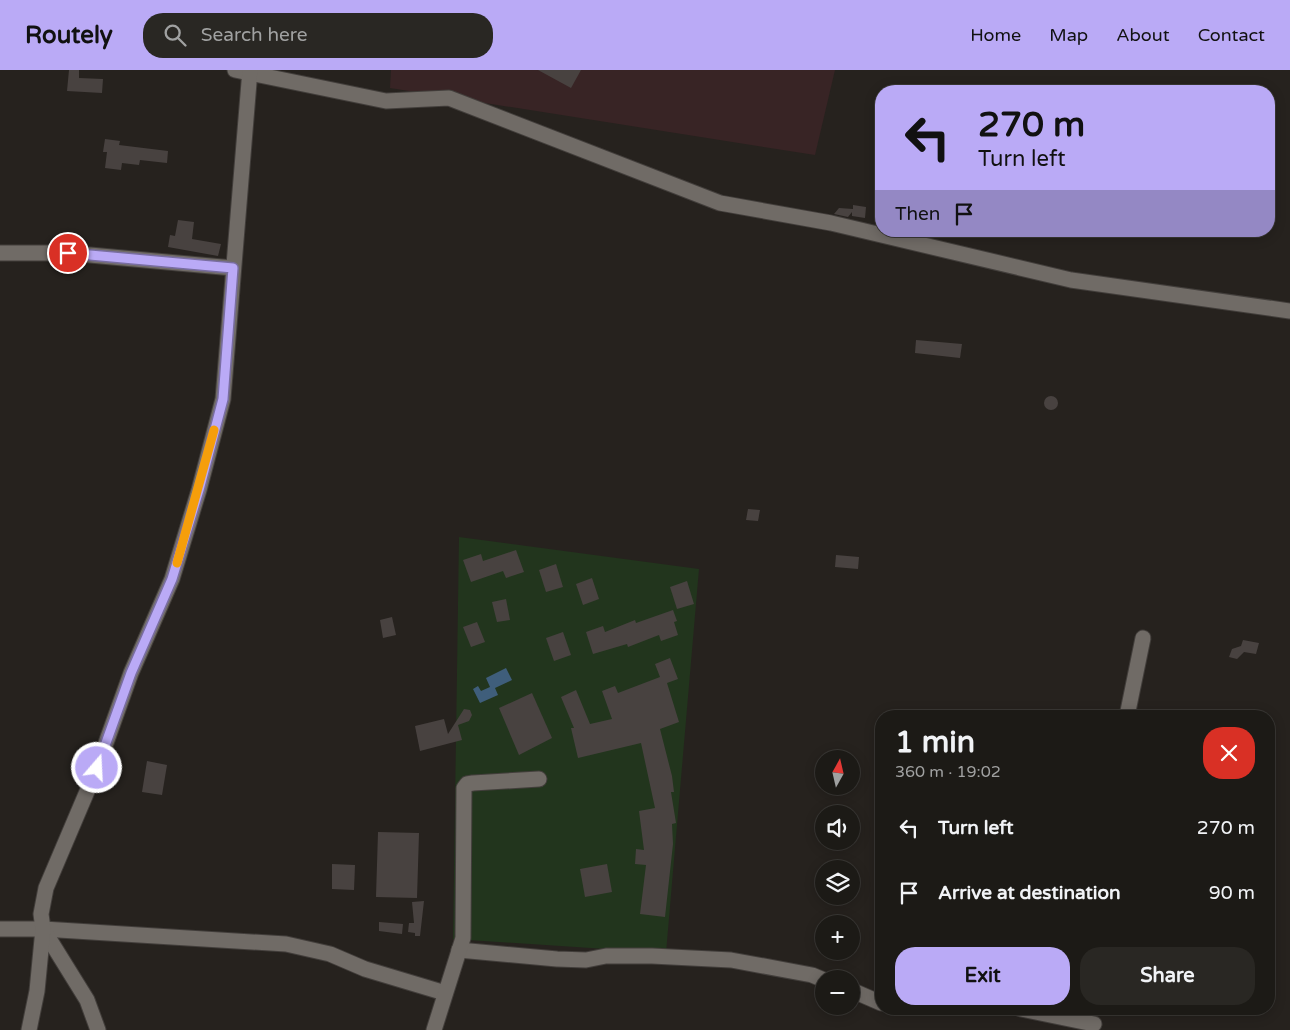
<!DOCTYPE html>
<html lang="en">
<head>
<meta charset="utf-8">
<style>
  :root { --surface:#1c1a16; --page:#292723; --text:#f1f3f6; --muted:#a0a1a1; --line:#3a3835; --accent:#baaaf6 }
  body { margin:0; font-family:"Varela Round",sans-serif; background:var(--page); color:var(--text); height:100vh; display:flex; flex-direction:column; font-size:19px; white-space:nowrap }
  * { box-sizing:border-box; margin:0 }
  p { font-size:16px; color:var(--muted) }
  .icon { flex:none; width:28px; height:28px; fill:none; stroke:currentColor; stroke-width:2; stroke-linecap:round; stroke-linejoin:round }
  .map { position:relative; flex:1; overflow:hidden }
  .details { position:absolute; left:875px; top:640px; width:400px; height:305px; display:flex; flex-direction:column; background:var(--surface); border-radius:20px; box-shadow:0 2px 12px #0003,0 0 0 1px var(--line) }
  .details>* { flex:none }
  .top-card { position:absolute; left:875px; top:15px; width:400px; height:152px; border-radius:20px; box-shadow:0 2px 12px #0003,0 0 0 1px var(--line); background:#baaaf6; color:#111; overflow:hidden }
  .needle { width:32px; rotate:8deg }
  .controls { position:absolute; left:815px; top:680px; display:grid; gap:10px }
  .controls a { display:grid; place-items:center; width:45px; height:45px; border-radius:50%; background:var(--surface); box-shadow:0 2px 12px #0003,0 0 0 1px var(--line); font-size:25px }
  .pin { position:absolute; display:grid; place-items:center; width:42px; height:42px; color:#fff; margin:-21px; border:2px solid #fff; border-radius:50%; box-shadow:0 1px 5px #0007 }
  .me { position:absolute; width:55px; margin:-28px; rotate:19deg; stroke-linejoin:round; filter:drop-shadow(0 0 4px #0008) }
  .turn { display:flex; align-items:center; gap:18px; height:105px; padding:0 20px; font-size:22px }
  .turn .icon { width:65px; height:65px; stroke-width:2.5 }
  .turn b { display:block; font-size:35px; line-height:42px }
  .then { display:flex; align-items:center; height:48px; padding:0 20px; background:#0003; gap:10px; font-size:19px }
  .round { display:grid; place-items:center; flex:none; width:52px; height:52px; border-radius:20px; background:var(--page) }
  .headline { display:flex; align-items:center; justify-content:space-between; height:85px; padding:0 20px }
  h1 { font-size:30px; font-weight:700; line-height:38px }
  .action { display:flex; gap:10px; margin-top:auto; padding:10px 20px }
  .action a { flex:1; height:58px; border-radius:20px; background:var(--accent); color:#111; font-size:20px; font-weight:700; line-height:58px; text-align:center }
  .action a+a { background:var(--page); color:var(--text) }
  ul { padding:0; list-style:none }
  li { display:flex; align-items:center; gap:15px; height:65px; padding:0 20px }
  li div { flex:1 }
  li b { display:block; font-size:19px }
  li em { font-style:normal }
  header { display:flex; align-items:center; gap:30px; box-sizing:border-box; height:70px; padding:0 25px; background:var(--accent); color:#111 }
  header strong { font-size:24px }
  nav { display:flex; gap:28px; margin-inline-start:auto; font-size:18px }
  .search { width:350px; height:45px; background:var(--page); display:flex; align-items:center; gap:12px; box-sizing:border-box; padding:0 18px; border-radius:20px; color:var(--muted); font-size:19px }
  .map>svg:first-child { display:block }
  .education { fill:#382425 }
  .green { fill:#22351d }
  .water { fill:#3f5e7b }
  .building { fill:#484240 }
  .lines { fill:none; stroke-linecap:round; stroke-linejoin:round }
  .street-casing { stroke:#423e3b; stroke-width:17 }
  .street { stroke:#706b66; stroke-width:15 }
  .route-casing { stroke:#796ea0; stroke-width:12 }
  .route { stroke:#baaaf6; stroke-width:9 }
  .slow { stroke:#f59e0b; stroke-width:9 }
</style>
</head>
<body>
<header>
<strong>Routely</strong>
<div class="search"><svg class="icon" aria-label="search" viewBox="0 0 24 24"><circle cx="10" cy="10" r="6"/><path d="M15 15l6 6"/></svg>Search here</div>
<nav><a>Home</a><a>Map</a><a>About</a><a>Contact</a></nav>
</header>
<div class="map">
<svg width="1290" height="960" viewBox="0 0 1290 960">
  <rect width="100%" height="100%" fill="#26221e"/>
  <path class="education" d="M391,0h444l-20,85 -425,-67z"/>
  <path class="green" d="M459,467l240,32 -33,384 -213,-14z"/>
  <path class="water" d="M506,598l6,12 -17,8 3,7 -18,8 -7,-14 5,-3 3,5 9,-4 -4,-9z"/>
  <g class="building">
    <path d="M69,0h10v8l24,1 -1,14 -35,-2z"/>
    <path d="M538,0h43l-10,18z"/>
    <path d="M105,69l15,2 -1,4 49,6 -1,12 -27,-3 -1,5 -17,-2 -1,7 -16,-2 2,-16h-4z"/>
    <path d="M853,135l13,2 -1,11 -13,-2v-4l-4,5 -14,-3 5,-6 14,1z"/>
    <path d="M178,150l16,2 -2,17 29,5 -3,12 -50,-9 2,-12 5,1z"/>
    <path d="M916,270l46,4 -2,14 -45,-5z"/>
    <circle cx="1051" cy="333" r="7"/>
    <path d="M748,439l12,1 -2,11 -12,-1z"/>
    <path d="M516,480l8,22 -18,6 -3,-7 -32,11 -8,-22 18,-6 2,7z"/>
    <path d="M836,485l23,2 -1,12 -23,-2z"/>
    <path d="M556,494l7,23 -17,5 -7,-22z"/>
    <path d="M592,508l7,21 -16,6 -7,-21z"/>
    <path d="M687,511l7,23 -17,5 -7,-22z"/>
    <path d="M506,529l4,21 -13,2 -5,-20z"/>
    <path d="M673,540l4,11 -3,1 4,13 -17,6 -2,-6 -31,12 -1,-3 -34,10 -7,-22 17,-6 2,6 30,-12 1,3z"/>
    <path d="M392,547l4,18 -13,3 -3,-18z"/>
    <path d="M477,552l8,20 -14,5 -8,-20z"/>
    <path d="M563,562l8,23 -17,6 -8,-23z"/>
    <path d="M1243,570l16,3 -3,11 -12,-2 -7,7 -8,-2 3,-8 9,-3z"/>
    <path d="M670,588l8,21 -11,4 12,39 -19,7 12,47 2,16h-3l5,31 -4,1 1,20 -8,73 -25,-3 6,-49 -11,-1 1,-15 8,1 -5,-39 16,-3 -14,-65 -63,15 -7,-30h3l-13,-31 15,-7 14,34 22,-5 -10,-28 13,-5 3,7 42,-16 -5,-13z"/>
    <path d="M532,623l20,45 -33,17 -20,-47z"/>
    <path d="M464,639l6,1 2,5 -3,6 -11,4 4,15 -42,11 -5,-25 29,-7 4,15z"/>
    <path d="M147,691l20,4 -5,30 -20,-3z"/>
    <path d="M378,762l41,1 -2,65 -41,-1z"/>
    <path d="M332,794l23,1 -1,25 -22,-1z"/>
    <path d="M607,794l5,28 -27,5 -5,-28z"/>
    <path d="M424,831l-4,35h-5v-3l-7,-1 1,-9h5l-2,-21z"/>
    <path d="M379,852l24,2 -1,10 -23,-3z"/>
  </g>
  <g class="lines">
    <defs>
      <g id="street">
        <path d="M235,0l151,31 63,-3 271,105 111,20 240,57 219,31"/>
        <path d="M0,183h68l165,15"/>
        <path d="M1127,646l16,-78"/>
        <path d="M0,859h43l243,15 44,10 35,15 80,24"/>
        <path d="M43,859l44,71 11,30"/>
        <path d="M459,880l98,9 29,1 20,-4h46l79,4 81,15 12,5"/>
        <path d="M851,920l30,13"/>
        <path d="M1021,939l73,15"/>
        <path d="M29,960l8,-39 6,-62 -2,-15 5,-26 51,-120 34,-95 41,-94 27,-89 24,-91 27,-329"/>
        <path d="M434,960l29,-92 1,-150 3,-4 6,-1 66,-4"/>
      </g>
    </defs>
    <use href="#street" class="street-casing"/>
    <use href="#street" class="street"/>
  </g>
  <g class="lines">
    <defs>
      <path id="route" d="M68,183l165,15 -10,131 -24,91 -27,89 -41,94 -34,95"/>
    </defs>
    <use href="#route" class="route-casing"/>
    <use href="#route" class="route"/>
    <path class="slow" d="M177,493l37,-133"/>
  </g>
</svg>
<div class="controls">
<a><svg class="needle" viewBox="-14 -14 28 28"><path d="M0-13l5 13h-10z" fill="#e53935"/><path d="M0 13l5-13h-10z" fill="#a0a1a1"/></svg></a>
<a><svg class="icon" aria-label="sound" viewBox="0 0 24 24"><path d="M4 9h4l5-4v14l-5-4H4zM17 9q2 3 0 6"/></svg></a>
<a><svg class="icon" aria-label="layers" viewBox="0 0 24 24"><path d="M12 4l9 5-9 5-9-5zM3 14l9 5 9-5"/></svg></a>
<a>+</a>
<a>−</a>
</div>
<div class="pin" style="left:68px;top:183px;background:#d93025"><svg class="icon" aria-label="arrive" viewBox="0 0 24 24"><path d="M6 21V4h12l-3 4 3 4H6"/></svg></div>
<svg class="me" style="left:97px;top:698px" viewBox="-20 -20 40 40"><circle r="17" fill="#baaaf6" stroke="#fff" stroke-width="3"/><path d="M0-11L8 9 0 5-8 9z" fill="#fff"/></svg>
<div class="top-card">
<div class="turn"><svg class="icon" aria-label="left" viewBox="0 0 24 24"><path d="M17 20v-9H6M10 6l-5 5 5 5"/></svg><div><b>270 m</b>Turn left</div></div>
<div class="then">Then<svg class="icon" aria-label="arrive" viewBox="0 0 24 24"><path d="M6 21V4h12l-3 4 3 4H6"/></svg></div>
</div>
<section class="details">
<div class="headline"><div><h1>1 min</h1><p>360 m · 19:02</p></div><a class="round" style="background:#d93025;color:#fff"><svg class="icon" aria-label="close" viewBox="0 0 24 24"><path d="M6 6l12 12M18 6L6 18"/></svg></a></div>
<ul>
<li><svg class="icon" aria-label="left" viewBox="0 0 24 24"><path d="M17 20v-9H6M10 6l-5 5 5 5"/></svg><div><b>Turn left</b></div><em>270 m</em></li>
<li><svg class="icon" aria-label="arrive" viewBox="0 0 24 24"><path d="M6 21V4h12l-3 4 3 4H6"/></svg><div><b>Arrive at destination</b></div><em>90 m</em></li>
</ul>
<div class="action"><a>Exit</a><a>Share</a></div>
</section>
</div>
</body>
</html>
